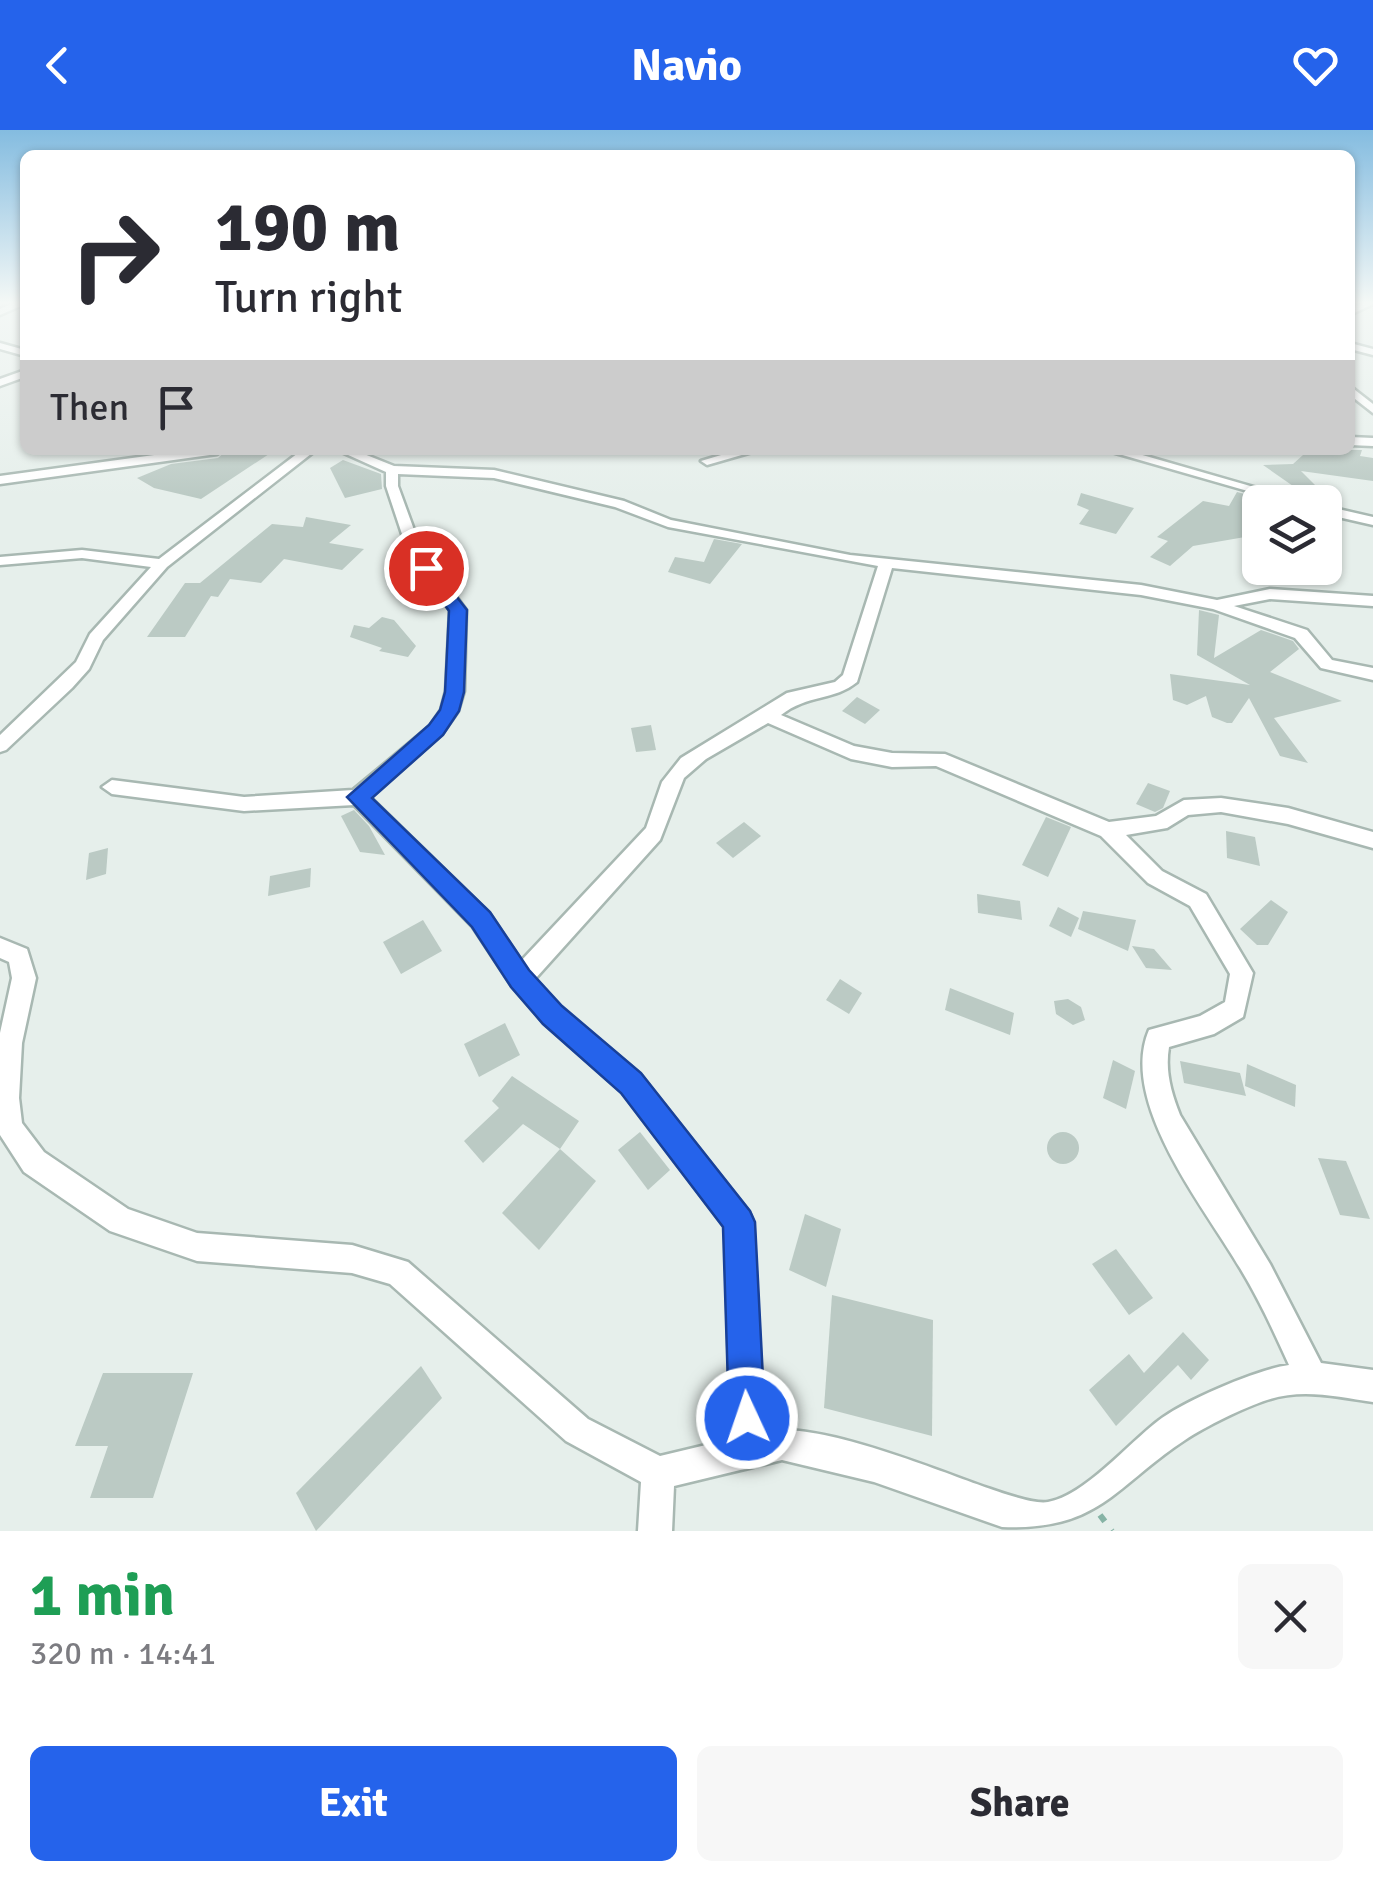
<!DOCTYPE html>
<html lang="en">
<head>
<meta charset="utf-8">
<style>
  :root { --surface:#fff; --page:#f7f7f7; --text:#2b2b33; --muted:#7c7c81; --accent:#2563eb }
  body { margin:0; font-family:Signika,sans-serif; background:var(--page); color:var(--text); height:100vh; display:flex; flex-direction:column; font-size:38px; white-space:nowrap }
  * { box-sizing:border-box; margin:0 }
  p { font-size:32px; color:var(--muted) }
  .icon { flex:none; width:55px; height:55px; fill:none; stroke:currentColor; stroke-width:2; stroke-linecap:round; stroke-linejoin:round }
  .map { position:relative; height:1401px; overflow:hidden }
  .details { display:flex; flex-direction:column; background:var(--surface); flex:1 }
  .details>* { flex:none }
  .banner { position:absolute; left:20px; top:20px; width:1335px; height:305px; border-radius:15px; box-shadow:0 2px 8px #0004; background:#fff; color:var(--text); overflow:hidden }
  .buttons { position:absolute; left:1242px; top:355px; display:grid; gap:20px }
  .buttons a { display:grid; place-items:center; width:100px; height:100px; border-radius:15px; background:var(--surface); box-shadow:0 2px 8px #0004; font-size:50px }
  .pin { position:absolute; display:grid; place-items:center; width:85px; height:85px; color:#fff; margin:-42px; border:5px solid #fff; border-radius:50%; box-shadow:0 2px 10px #0007 }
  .me { position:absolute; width:110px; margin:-55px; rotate:357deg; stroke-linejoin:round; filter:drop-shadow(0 0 8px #0008) }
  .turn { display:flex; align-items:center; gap:35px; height:210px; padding:0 30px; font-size:45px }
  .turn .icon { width:130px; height:130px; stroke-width:2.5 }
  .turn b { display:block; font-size:70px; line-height:85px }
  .then { display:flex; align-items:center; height:95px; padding:0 30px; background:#0003; gap:20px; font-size:38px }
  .round { display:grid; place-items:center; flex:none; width:105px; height:105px; border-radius:15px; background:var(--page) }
  .head { display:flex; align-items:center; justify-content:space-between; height:170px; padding:0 30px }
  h1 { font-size:60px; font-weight:800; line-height:75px; color:#1e9e55 }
  .primary-button { display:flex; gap:20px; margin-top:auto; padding:20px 30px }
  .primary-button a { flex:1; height:115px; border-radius:15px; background:var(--accent); color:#fff; font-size:40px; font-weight:800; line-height:115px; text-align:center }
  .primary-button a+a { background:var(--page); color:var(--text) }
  header { display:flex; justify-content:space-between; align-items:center; height:130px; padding:0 30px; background:var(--accent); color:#fff; font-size:45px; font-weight:800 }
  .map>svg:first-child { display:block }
  .building { fill:#bbcac4 }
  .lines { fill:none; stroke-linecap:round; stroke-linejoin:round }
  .street-casing { stroke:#a8b8b2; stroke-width:5 }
  .path { stroke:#86b3a5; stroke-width:6; stroke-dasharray:8 11; stroke-linecap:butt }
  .street { fill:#fff; fill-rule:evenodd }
  .route { fill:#2563eb; stroke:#184099; stroke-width:2.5 }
</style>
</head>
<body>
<header><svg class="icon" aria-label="back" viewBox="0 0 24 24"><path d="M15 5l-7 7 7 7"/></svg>Navio<svg class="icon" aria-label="heart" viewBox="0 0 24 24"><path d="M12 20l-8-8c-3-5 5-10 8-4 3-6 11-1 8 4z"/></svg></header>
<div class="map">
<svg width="1373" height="1401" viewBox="0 0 1373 1401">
  <rect width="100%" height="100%" fill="#e6efeb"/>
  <g class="building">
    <path d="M227,320h48l-74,49 -47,-11 -17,-10 34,-14 47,-6z"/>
    <path d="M1341,320h21l-2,6 13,2v23l-72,-10 29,29 -3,3 -11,-1 -53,-37 30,-1 10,-9z"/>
    <path d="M343,330l38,14 1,15 -37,9 -15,-30z"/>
    <path d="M1237,362l23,6 -15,39 -52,9 -23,20 -20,-9 18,-16 -11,-4 46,-36 26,5z"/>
    <path d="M1081,363l49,14 4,1 -18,26 -37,-10 10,-14 -12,-5z"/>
    <path d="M306,387l45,8 -22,18 35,6 -22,21 -58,-11 -23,24 -31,-4 -12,18 -7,-1 -26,41h-38l38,-54h15l72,-59 31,3z"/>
    <path d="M714,409l28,5 -32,40 -42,-12 7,-15 29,5z"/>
    <path d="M1199,480l20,5 -5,43 47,-28 32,11 6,8 -29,23 72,29 -68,17 34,45 -28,-7 -31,-58 -17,25h-5l-15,-6 -6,-21 -19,9 -14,-5 -3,-26 80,11 -53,-30z"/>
    <path d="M382,487l12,3 22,26 -8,11 -29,-6 3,-3 -32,-11 4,-12 15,3z"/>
    <path d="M857,567l23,13 -15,14 -23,-13z"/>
    <path d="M651,595l5,25 -20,2 -5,-24z"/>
    <path d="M1148,653l22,8 -7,17 -8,4 -19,-8z"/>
    <path d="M354,680l15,16 16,29 -25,-3 -19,-36z"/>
    <path d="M1046,687l25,10 -23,50 -26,-12z"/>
    <path d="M744,692l17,14 -28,22 -17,-15z"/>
    <path d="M1226,701l29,6 5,29 -33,-8z"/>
    <path d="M108,718l-2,26 -20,6 3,-27z"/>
    <path d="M311,738l-1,19 -42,9 2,-20z"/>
    <path d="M977,764l43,7 2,19 -44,-7z"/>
    <path d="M1271,770l17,12 -20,33h-11l-17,-16z"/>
    <path d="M1058,777l21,11 -8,19 -22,-11z"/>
    <path d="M1083,781l53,9 -8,31 -50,-22z"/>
    <path d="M423,790l19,31 -41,23 -18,-32z"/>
    <path d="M1132,816l22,3 18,21 -26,-2z"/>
    <path d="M840,849l22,14 -13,21 -23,-14z"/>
    <path d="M950,858l64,25 -4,22 -65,-25z"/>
    <path d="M1068,869l13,8 4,13 -12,5 -17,-11 -2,-13z"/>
    <path d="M505,893l15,32 -41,22 -15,-33z"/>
    <path d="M1113,930l22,11 -9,38 -23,-11z"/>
    <path d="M1180,931l60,12 6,23 -62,-13z"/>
    <path d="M1247,934l49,21 -1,22 -50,-21z"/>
    <path d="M512,946l67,45 -19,28 -37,-25 -40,39 -19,-22 35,-33 -7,-7z"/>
    <circle cx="1063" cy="1018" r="16"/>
    <path d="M640,1002l30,38 -22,20 -30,-40z"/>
    <path d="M560,1019l36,32 -57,69 -37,-37z"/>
    <path d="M1318,1028l28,3 24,58 -30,-4z"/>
    <path d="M805,1084l36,15 -15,58 -37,-17z"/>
    <path d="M1116,1119l37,49 -24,17 -37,-51z"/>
    <path d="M832,1165l101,25 -1,116 -108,-28z"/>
    <path d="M1183,1202l26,28 -18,20 -13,-15 -62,61 -27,-36 40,-36 15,19z"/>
    <path d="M421,1236l21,32 -126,133 -20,-38z"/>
    <path d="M103,1243h90l-40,125h-63l18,-52h-33z"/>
  </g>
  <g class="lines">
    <defs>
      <g id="street">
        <path d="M17,171h8v3l-25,11v-6z"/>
        <path d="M1366,171h7v3l-23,11v-7z"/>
        <path d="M0,213l25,7v6l-25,-7z"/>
        <path d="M1350,213l23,6v6l-23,-6z"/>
        <path d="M25,240v7l-25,9v-7z"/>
        <path d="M1350,256l23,18v9l-23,-18z"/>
        <path d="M1350,307l23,1v8l-23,-1z"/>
        <path d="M191,320h32l-6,4 -217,30v-8z"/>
        <path d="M302,320h14l-149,117 -64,73 -14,29 -17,19 -66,62 -6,2v-17l76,-73 14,-28 61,-67 -69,-9 -82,7v-8l82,-7 77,9z"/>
        <path d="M337,320h17l40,16 100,4 130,31 47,19 179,35 291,30 76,15 53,-11 103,7v10l-103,-7 -36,7 73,24 25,30 41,8v12l-52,-12 -26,-30 -82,-29 -72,-14 -249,-27 -35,114c-23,19 -49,12 -76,33l73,31 38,7 53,1 164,68 47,-6 28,-16 37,-2 67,10 85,24v16l-85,-24 -67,-12 -33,3 -21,13 -41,7 36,36 44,23 47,79 -10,44 -29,17 -45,13c-4,24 2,45 11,68l90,149 51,99 52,7v32c-35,-5 -71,-14 -106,-2 -24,8 -61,26 -82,40 -69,45 -85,91 -183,87l-128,-45 -92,-22 -108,26 -2,45h-34l3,-49 -75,-41 -176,-157 -38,-11 -155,-12 -87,-30 -86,-59 -24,-37v-102l12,-55 -3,-16 -9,-4v-20l27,11 9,29 -14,65 -3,55 3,25 22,29 84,57 69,24 155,12 56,17 180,157 72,37 71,-17 -6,-212 -103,-135 -78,-69 -32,-37 -39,-59 -119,-122 -110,6 -132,-17 -10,-7 10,-7 132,17 109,-7 77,-64 11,-16 5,-19 4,-81 -43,-61 -21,-63v-14zM398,344l96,4 121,29 53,20 210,39 -35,109 -8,7 -48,11 -106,65 -19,24 -16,46 -125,133 -32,-48 -119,-116 72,-63 16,-23 6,-20 2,-81 -45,-61 -23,-63zM768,593l83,36 41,8 44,-1 165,70 47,47 42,23 40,68 -5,28 -25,14 -51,14c-31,72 56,178 91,238 19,31 34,64 49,97 -31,4 -106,36 -131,56 -29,22 -74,75 -110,81 -15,3 -51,-11 -66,-16 -51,-18 -168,-66 -218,-54l-11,-210 -4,-10 -109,-138 -80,-67 -25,-28 125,-139 24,-62 22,-19z"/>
        <path d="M738,320h21l-52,15 -6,-4z"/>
        <path d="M1105,320h20l181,52h-20z"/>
        <path d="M1325,376l48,11v8l-48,-11z"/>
      </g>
    </defs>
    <use href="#street" class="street-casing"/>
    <path class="path" d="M1100,1385l12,16"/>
    <use href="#street" class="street"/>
  </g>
  <linearGradient id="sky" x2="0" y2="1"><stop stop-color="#84bce0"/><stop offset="0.47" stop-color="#f4f8f6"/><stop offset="1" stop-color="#f4f8f6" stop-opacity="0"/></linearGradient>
  <rect width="1373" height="367" fill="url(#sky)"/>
  <path class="route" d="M420,435h12l35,45 -3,82 -5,19 -16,24 -71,63 118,114 39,58 33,36 79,67 109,138 5,11 10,196 -5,12 -13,6 -13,-6 -5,-12 -6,-191 -102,-134 -78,-69 -32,-37 -39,-60 -125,-130 82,-72 11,-15 5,-18 4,-81 -31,-43z"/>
</svg>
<div class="buttons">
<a><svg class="icon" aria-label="layers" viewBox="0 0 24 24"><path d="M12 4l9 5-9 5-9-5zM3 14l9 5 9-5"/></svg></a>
</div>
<div class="pin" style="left:426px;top:438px;background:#d93025"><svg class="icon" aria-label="arrive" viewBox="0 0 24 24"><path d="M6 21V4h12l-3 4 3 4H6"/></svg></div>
<svg class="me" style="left:747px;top:1288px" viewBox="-20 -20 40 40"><circle r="17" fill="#2563eb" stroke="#fff" stroke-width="3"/><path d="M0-11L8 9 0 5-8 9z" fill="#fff"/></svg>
<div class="banner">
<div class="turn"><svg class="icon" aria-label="right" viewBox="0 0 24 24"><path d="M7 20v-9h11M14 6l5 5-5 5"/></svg><div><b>190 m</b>Turn right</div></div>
<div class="then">Then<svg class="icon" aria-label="arrive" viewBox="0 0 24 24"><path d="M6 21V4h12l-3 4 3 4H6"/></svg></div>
</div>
</div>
<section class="details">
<div class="head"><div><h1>1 min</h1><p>320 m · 14:41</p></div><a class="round"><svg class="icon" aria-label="close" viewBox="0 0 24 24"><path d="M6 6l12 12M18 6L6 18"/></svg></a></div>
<div class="primary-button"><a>Exit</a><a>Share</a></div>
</section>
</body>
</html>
